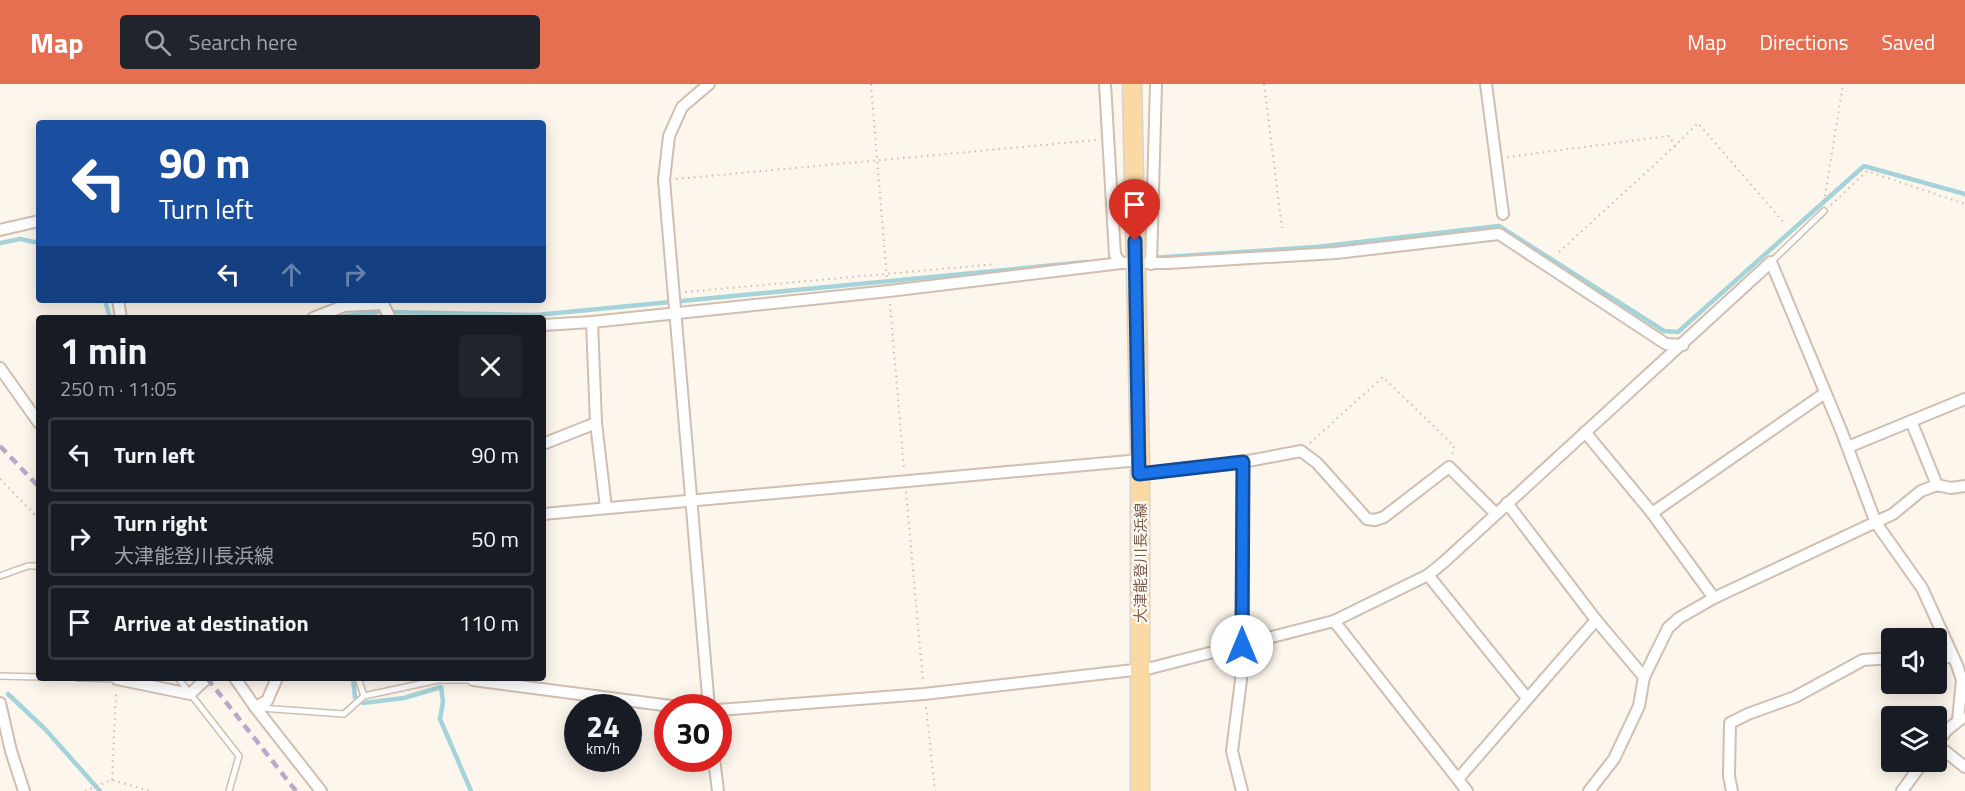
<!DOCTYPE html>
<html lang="en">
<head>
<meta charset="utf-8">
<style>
  :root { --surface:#171b24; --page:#20242c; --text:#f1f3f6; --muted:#9ea1a6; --line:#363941; --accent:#e76f51 }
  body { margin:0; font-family:"Titillium Web","Noto Sans JP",sans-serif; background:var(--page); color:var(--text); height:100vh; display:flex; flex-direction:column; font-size:22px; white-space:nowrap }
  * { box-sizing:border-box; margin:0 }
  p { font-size:20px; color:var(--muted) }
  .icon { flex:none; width:33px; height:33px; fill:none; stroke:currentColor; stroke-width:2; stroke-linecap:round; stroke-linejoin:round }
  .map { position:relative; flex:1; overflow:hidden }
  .details { position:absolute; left:36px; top:231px; width:510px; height:366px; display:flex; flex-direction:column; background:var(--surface); border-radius:6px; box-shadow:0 3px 15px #0003 }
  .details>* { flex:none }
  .guide { position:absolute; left:36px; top:36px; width:510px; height:183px; border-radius:6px; box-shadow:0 3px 15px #0003; background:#1a4fa0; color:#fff; overflow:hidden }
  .buttons { position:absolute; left:1881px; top:544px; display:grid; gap:12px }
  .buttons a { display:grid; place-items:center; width:66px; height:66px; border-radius:6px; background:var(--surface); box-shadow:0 3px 15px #0003; font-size:30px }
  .speed { position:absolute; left:564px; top:610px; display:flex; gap:12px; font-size:30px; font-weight:700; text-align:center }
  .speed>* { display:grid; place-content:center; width:78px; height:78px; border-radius:50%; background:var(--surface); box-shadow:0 3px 15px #0003; line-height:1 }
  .speed small { font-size:15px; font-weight:400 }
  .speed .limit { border:9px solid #d22; background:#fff; color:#111 }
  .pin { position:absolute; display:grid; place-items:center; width:51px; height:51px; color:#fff; margin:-62px -26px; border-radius:50% 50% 50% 0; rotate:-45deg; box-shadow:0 0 6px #0007 }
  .pin .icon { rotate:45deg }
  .me { position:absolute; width:66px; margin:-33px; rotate:0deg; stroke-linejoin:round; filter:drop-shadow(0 0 4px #0008) }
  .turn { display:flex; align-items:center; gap:21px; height:126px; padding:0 24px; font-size:27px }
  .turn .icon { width:78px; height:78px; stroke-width:2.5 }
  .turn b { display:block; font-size:42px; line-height:51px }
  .lanes { display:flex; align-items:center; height:57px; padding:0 24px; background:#0003; justify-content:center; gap:30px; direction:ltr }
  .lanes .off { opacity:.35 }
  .round { display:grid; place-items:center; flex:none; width:63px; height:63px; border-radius:6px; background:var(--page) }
  .headline { display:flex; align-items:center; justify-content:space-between; height:102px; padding:0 24px }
  h1 { font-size:36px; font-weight:700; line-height:45px }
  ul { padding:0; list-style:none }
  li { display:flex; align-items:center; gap:18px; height:75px; margin:0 12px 9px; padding:0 12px; border:3px solid var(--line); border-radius:6px }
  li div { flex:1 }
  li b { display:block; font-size:22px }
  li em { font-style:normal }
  header { display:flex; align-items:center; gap:36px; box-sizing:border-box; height:84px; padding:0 30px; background:var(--accent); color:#fff }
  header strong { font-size:28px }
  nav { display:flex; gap:33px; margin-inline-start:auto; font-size:21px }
  .search { width:420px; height:54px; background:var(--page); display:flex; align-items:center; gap:15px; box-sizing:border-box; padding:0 21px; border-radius:6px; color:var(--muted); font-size:22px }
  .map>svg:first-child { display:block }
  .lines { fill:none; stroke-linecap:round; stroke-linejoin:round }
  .stream { stroke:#a5d3da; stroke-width:4.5 }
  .service-casing { stroke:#d1beb0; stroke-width:8 }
  .minor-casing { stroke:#d1beb0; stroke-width:14 }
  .primary-casing { stroke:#dad1cd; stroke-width:21 }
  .path { stroke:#d9b8a5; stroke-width:2; stroke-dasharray:1.5 4.5; stroke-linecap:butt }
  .service { stroke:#fff; stroke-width:5 }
  .minor { stroke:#fff; stroke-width:10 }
  .primary { stroke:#fbd9a5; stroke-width:18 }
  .rail { stroke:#b9a8c9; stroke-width:4.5; stroke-dasharray:9 6; stroke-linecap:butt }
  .route-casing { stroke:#114b97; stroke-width:15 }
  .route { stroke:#1a73e8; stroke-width:10 }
  .labels { text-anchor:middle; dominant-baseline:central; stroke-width:4.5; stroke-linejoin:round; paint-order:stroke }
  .street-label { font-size:15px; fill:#7a5c4d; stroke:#fffaf3 }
</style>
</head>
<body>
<header>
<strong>Map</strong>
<div class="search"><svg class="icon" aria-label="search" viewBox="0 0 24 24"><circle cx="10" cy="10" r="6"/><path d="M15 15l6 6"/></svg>Search here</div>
<nav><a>Map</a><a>Directions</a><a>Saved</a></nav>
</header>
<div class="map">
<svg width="1965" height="707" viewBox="0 0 1965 707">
  <rect width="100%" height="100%" fill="#fdf6ec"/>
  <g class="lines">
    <g class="stream">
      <path d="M0,159l20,-4 19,4"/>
      <path d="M1150,174l166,-11 183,-21 165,105 14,1 186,-166 101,28"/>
      <path d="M105,216l5,18"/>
      <path d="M391,228l145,3 551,-53"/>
      <path d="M331,234l47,-6"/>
      <path d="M353,594l2,19 8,6 41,-5 37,-11 2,15 -3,17 31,72"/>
      <path d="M8,610l37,35 55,62"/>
    </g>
    <defs>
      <g id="service">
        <path d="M1771,178l53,-51"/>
        <path d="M0,492l28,-10h11"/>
        <path d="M0,592l39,1"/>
        <path d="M78,594l39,1"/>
        <path d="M178,594l61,78 -10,35"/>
        <path d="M358,594l6,18 74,-16h35"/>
        <path d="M260,624l84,6 20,-18"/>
      </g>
      <g id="minor">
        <path d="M709,0l-27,23 -13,29 -5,44 45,528"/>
        <path d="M1105,0l10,171 6,8"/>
        <path d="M1486,0l17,130"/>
        <path d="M0,146l39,-9"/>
        <path d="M1151,180l5,-180"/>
        <path d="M118,216l3,18"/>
        <path d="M313,234l31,-12 39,-2 7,14"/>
        <path d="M592,238l4,101 10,85"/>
        <path d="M543,241l49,-3 297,-31 232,-28h47l168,-10 163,-19 167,110 17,1"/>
        <path d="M0,284l39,55"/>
        <path d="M1911,337l26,64"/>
        <path d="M1585,348l67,81 62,85"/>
        <path d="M543,360l53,-21"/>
        <path d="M1848,363l117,-48"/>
        <path d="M1139,390l104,-12 58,-11 16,12 50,56 8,1 9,-3 65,-50 46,46"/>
        <path d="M1507,419l89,117 48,57"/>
        <path d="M1652,429l173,-120"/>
        <path d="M543,430l597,-54"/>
        <path d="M1428,491l99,123"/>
        <path d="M1334,537l133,170"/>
        <path d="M1936,573h16"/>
        <path d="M235,594l20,29 12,-6 10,-23"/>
        <path d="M473,594v2l213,28"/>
        <path d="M117,595l73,15 17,-16"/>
        <path d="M0,619l11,48 13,40"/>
        <path d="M255,623l66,84"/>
        <path d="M718,626l206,-16 227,-26 183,-47 94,-46 16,-13 327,-300 70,168 35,93 46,65 35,77 5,15 -4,40"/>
        <path d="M1962,634l-15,12 -11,14 29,23"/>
        <path d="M714,675l4,32"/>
        <path d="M1458,695l138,-159"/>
        <path d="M1242,707l-10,-40 9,-71 2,-218"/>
        <path d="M1589,707l25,-32 25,-53 5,-29 24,-49 11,-10 35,-20 179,-84 28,-23 16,-6 14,3 14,-2"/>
        <path d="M1732,707l-3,-15 1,-53 18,-9 47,-17 68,-37 29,-2"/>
        <path d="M1902,707l21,-29"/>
      </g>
      <path id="primary" d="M1132,0l8,376v331"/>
    </defs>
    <use href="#service" class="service-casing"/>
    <use href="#minor" class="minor-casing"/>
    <use href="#primary" class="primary-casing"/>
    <g class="path">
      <path d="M871,0l16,196"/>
      <path d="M1264,0l18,144"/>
      <path d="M1507,73l162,-21 6,10 23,-23 87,101"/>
      <path d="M676,95l421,-39"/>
      <path d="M1824,118l19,-118"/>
      <path d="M1831,121l36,-34 98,33"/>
      <path d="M1559,168l116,-106"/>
      <path d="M685,208l311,-28"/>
      <path d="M890,220l14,165"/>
      <path d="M1310,359l73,-66 71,69 -2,10"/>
      <path d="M0,395l39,40"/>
      <path d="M906,408l17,189"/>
      <path d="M926,623l9,84"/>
      <path d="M112,696l4,-87"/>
      <path d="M85,707l27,-11 38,11"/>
    </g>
    <use href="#service" class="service"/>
    <use href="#minor" class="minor"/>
    <use href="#primary" class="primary"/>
    <g class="rail">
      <path d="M0,362l39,41"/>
      <path d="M207,594l89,113"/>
    </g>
  </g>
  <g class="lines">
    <defs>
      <path id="route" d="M1135,157l4,233 104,-12 -1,184"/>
    </defs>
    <use href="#route" class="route-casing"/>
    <use href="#route" class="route"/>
  </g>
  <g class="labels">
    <g class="street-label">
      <text transform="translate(1140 479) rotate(-90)">大津能登川長浜線</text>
    </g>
  </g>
</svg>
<div class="buttons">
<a><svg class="icon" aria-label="sound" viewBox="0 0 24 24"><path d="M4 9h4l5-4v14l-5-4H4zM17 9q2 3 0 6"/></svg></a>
<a><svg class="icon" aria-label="layers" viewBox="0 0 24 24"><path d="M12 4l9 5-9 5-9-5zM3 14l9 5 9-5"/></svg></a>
</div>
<div class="speed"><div>24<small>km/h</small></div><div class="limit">30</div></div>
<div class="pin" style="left:1135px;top:157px;background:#d93025"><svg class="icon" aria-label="arrive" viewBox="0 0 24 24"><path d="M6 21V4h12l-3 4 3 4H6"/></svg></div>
<svg class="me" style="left:1242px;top:562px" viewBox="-20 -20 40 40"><circle r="19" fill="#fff"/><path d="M0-13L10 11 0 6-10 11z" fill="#1a73e8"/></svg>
<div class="guide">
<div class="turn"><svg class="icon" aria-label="left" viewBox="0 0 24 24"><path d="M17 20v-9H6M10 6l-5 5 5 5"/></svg><div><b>90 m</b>Turn left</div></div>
<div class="lanes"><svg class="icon" aria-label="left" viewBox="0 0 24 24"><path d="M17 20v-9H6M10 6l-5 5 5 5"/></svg><svg class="icon off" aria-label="ahead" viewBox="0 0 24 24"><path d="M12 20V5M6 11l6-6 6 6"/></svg><svg class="icon off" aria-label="right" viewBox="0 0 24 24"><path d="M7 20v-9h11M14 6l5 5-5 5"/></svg></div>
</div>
<section class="details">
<div class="headline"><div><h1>1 min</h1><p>250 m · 11:05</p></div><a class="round"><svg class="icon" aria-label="close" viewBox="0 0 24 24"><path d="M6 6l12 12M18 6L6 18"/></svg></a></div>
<ul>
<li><svg class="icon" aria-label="left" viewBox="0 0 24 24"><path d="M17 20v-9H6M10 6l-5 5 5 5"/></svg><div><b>Turn left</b></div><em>90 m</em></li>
<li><svg class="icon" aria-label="right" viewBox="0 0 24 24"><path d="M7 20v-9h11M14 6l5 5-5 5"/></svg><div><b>Turn right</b><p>大津能登川長浜線</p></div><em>50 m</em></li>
<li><svg class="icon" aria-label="arrive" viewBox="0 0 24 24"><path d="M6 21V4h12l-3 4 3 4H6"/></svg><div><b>Arrive at destination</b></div><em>110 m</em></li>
</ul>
</section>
</div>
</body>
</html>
